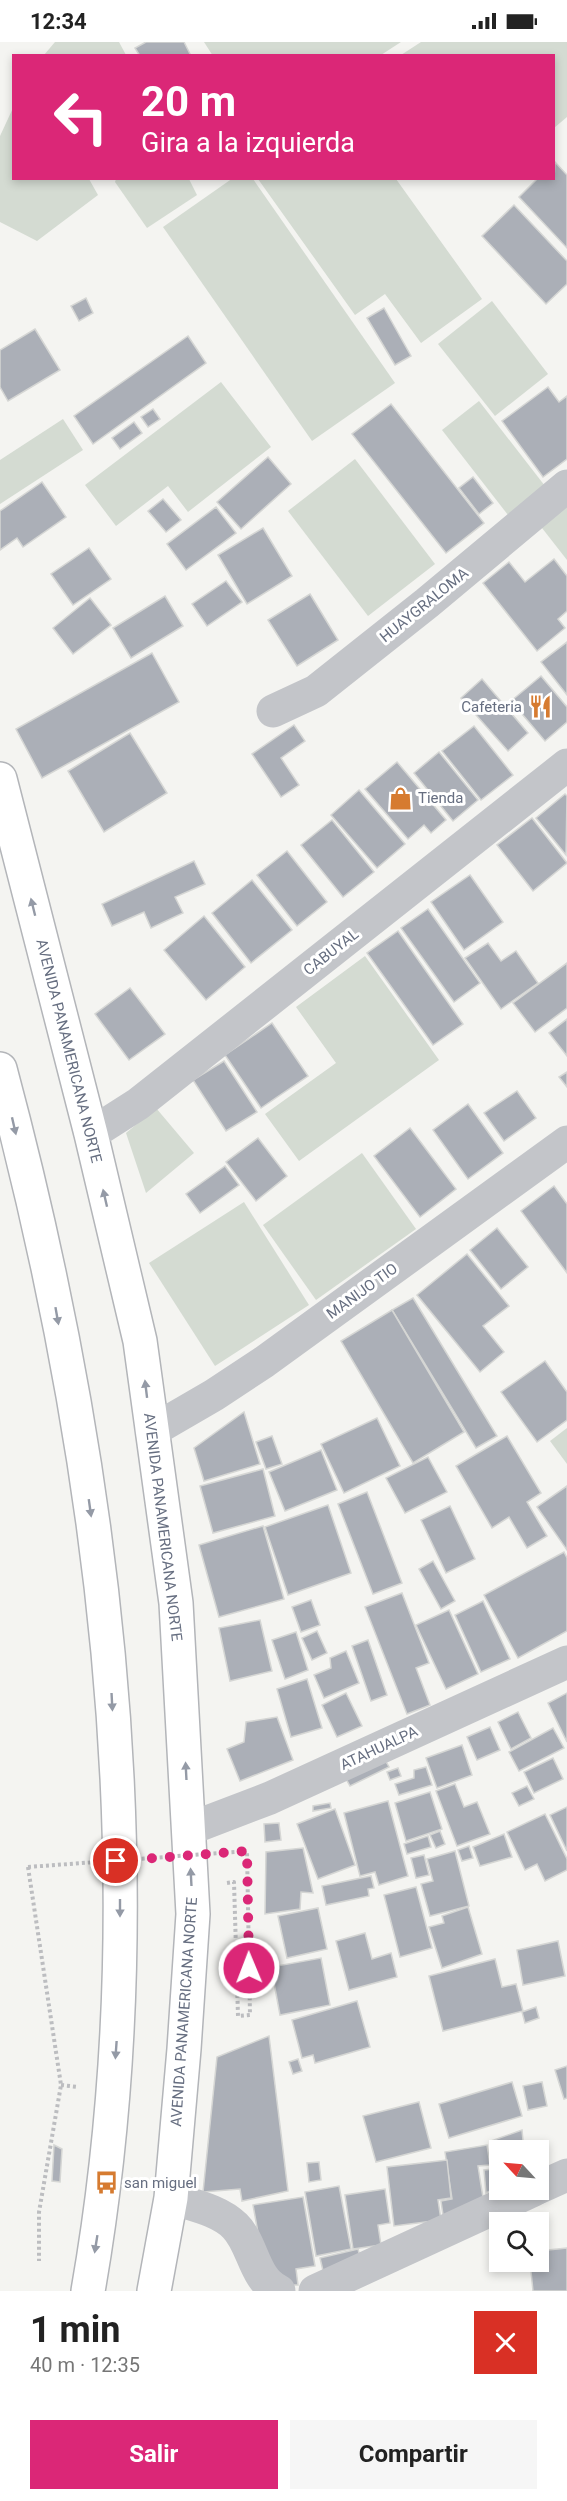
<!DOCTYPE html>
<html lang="es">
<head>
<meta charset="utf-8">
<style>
  :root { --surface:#fff; --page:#f6f6f6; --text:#222; --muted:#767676; --accent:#db2777 }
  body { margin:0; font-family:Roboto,sans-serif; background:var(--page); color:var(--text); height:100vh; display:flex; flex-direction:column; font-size:22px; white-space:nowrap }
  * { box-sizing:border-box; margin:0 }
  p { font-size:20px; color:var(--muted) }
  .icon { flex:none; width:33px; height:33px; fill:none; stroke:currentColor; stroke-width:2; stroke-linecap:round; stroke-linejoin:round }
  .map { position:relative; height:2249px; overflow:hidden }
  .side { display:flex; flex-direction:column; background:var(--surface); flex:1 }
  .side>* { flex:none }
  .top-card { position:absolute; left:12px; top:12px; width:543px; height:126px; border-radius:0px; box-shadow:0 3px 9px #0003; background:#db2777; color:#fff; overflow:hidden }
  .needle { width:39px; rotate:296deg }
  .fabs { position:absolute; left:489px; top:2098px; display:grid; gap:12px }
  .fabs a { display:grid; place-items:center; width:60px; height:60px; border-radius:0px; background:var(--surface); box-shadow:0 3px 9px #0003; font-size:30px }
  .pin { position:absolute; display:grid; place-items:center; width:51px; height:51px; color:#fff; margin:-26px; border:3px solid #fff; border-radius:50%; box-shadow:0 2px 6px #0007 }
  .me { position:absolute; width:66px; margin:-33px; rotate:359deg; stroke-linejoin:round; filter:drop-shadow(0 0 4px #0008) }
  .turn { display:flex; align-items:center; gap:21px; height:126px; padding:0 30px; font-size:27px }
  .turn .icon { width:78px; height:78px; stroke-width:2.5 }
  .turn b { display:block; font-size:42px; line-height:51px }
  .round { display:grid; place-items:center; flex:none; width:63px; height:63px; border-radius:0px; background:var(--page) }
  .summary { display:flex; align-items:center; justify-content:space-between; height:102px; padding:0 30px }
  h1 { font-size:36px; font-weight:700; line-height:45px }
  .button { display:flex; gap:12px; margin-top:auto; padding:12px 30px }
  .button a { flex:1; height:69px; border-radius:0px; background:var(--accent); color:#fff; font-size:24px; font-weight:700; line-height:69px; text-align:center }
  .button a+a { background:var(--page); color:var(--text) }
  .status { display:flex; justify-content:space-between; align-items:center; height:42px; padding:0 30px; background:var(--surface); direction:ltr }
  .status svg { height:16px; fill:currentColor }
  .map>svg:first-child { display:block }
  .green { fill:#d4dbd2 }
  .building { fill:#abafb7; stroke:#d5d6d4; stroke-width:1.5 }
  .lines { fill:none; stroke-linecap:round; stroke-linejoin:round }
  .highway-casing { stroke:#b3b5b9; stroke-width:36 }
  .path { stroke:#bcbdc0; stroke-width:4; stroke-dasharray:3 3; stroke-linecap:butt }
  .minor { stroke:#c3c5c9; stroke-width:33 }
  .highway { stroke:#fff; stroke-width:33 }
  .path-bridge { stroke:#bcbdc0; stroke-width:4; stroke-dasharray:3 3; stroke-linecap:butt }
  .oneway { fill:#949aa6 }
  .route { stroke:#db2777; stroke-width:10; stroke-dasharray:0 18 }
  .labels { text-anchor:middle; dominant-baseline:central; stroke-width:6; stroke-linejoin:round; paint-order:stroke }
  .street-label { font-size:15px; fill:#666e80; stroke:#fff }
  .poi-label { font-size:15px; fill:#666e80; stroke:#fff; text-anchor:start }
</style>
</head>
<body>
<div class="status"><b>12:34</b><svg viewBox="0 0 49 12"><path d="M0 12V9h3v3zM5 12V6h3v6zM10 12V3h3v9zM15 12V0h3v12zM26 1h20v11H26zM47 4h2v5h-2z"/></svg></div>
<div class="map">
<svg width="567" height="2249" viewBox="0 0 567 2249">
  <rect width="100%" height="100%" fill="#f4f4f1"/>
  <g class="green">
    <path d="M55,0h64l7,13h-82z"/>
    <path d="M204,0h197l-20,13 -168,1z"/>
    <path d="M421,0h146v75l-13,11v-72l-153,-1z"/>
    <path d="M13,66l1,70 75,1 9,16 -61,46 -37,-19v-86z"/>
    <path d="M233,136l20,1 142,204 -83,58 -149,-214z"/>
    <path d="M116,137h73l8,16 -50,33 -32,-46z"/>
    <path d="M258,137h138l86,120 -61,44 -36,-49 -30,21z"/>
    <path d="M492,259l56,73 -53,42 -57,-72z"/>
    <path d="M221,340l50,65 -83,65 -20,-26 -52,40 -31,-41z"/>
    <path d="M479,359l66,85 -37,29 -66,-85z"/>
    <path d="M63,377l20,31 -83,54v-44z"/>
    <path d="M355,417l80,105 -67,52 -80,-105z"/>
    <path d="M567,452v66l-32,-41z"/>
    <path d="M365,914l74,104 -140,101 -34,-47 71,-51 -40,-56z"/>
    <path d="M156,1066l38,45 -48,40 -20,-60z"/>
    <path d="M362,1111l54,76 -100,71 -53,-75z"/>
    <path d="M244,1160l65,103 -94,61 -66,-103z"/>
    <path d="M567,1386v36l-17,-23z"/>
  </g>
  <g class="building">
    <path d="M146,0h38l7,14h-51l-5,-8z"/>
    <path d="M555,120l12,13v73l-48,-51 19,-19h16z"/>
    <path d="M514,163l53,56v23l-21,20 -64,-68z"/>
    <path d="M86,256l7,15 -14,8 -8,-15z"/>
    <path d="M384,266l27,48 -16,9 -28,-47z"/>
    <path d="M35,287l25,41 -52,31 -8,-14v-37z"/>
    <path d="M188,294l18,27 -113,81 -19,-28z"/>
    <path d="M548,345l11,15 8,-6v63l-24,18 -41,-56z"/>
    <path d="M391,362l93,119 -38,30 -94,-119z"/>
    <path d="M153,367l7,10 -12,8 -7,-10z"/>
    <path d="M134,380l8,11 -22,16 -8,-11z"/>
    <path d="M268,415l23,27 -50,45 -24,-27z"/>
    <path d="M473,435l20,26 -14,11 -20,-26z"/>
    <path d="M42,440l24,35 -43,30 -6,-9 -17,12v-39z"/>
    <path d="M163,457l18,21 -15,12 -18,-21z"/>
    <path d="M216,465l20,26 -50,37 -19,-26z"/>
    <path d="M263,486l29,48 -45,28 -29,-49z"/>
    <path d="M89,506l22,31 -38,26 -22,-31z"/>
    <path d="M554,517l13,17v35l-9,8 7,9 -28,23 -54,-68 26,-21 16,20z"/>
    <path d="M226,539l16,21 -35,24 -15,-22z"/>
    <path d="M310,552l28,46 -41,26 -29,-46z"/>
    <path d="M165,554l18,30 -52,32 -18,-30z"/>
    <path d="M90,556l21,27 -38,29 -20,-26z"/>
    <path d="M567,600v53l-26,-33z"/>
    <path d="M152,611l27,49 -137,76 -26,-49z"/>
    <path d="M541,634l26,31v15l-22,19 -34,-40z"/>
    <path d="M482,637l46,54 -20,18 -47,-53z"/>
    <path d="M294,683l11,16 -24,17 18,27 -18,12 -29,-43z"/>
    <path d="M474,684l39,49 -32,25 -39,-49z"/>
    <path d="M130,691l37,60 -63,39 -36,-61z"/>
    <path d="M439,710l39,48 -25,21 -39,-48z"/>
    <path d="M397,720l49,58 -15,13 -7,-8 -16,14 -43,-50z"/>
    <path d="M359,748l46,54 -28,24 -46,-53z"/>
    <path d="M565,752l2,2 -1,59 -30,-37z"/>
    <path d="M532,776l35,45 -34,28 -36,-46z"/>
    <path d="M332,778l42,52 -31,25 -42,-52z"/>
    <path d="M287,809l40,51 -30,24 -40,-51z"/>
    <path d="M194,819l11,23 -30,13 8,16 -32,15 -7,-16 -32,14 -10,-22z"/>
    <path d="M470,833l33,47 -39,28 -33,-48z"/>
    <path d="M252,838l40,50 -41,33 -39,-50z"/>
    <path d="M428,867l52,74 -26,19 -53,-74z"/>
    <path d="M204,874l41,51 -39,33 -42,-50z"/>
    <path d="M398,889l65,93 -30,21 -66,-92z"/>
    <path d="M488,901l13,18 15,-10 22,32 -37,26 -36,-51z"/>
    <path d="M567,921v45l-32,24 -22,-29z"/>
    <path d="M130,946l35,46 -36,26 -34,-46z"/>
    <path d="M567,977v37l-18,-23z"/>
    <path d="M272,981l36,53 -47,32 -36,-53z"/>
    <path d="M224,1019l33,51 -31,19 -33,-51z"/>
    <path d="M567,1030v15l-8,-10z"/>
    <path d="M517,1049l19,27 -32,23 -20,-28z"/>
    <path d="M468,1062l35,49 -35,26 -35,-49z"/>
    <path d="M410,1086l46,61 -36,28 -46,-61z"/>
    <path d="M258,1096l29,38 -31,25 -30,-39z"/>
    <path d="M225,1124l14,19 -39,28 -14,-19z"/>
    <path d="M554,1144l13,18v69l-46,-62z"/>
    <path d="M497,1186l31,39 -27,22 -31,-39z"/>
    <path d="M467,1212l42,52 -26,20 21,26 -24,20 -63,-77z"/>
    <path d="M413,1256l84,138 -21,12 -84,-138z"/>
    <path d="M392,1268l72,122 -51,31 -72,-122z"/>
    <path d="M545,1319l22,31v28l-30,22 -36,-50z"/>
    <path d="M244,1370l16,52 -56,17 -10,-33z"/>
    <path d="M377,1376l23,48 -56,27 -23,-49z"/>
    <path d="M272,1394l10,28 -16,5 -10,-27z"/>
    <path d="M507,1394l34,57 -14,9 20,34 -20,12 -18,-31 -17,11 -36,-62z"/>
    <path d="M321,1408l16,40 -52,21 -16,-39z"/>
    <path d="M428,1415l19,35 -42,21 -19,-35z"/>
    <path d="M263,1427l12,47 -62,17 -13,-47z"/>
    <path d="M567,1444v64l-30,-43z"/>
    <path d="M367,1450l35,91 -29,11 -35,-90z"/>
    <path d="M328,1463l23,68 -63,22 -23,-68z"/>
    <path d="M450,1464l25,53 -29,14 -25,-53z"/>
    <path d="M263,1484l21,73 -65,18 -20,-72z"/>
    <path d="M564,1510l3,6v73l-49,27 -34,-63z"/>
    <path d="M433,1519l22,40 -14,8 -22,-40z"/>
    <path d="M402,1551l27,70 -13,5 14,37 -23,9 -42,-107z"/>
    <path d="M311,1558l9,25 -19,7 -9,-25z"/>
    <path d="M483,1559l27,58 -29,13 -26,-57z"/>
    <path d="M449,1568l29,64 -32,15 -30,-64z"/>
    <path d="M260,1578l12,51 -42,10 -11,-53z"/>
    <path d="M317,1589l10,22 -15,7 -10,-22z"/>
    <path d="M296,1590l12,38 -23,9 -13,-39z"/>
    <path d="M368,1598l19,55 -16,6 -19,-55z"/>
    <path d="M346,1609l13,32 -35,15 -10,-23 17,-7 -1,-10z"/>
    <path d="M307,1637l15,49 -31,9 -14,-48z"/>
    <path d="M346,1651l16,33 -25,11 -15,-32z"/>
    <path d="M567,1651v49l-19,-39z"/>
    <path d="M518,1670l13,26 -20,11 -13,-27z"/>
    <path d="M277,1675l16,43 -53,21 -13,-32 17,-7 2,-20z"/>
    <path d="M490,1685l10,23 -23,10 -10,-23z"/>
    <path d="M553,1686l11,20 -45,23 -10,-19z"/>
    <path d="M462,1703l10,30 -35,13 -11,-30z"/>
    <path d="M384,1716l5,9 -39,19 -5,-9z"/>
    <path d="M553,1716l10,21 -29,14 -10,-21z"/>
    <path d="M426,1725l6,18 -33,10 -4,-11 19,-6v-8z"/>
    <path d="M398,1726l3,8 -11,4 -3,-8z"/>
    <path d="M455,1742l9,23 13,-5 13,32 -33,12 -21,-55z"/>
    <path d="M527,1744l7,13 -15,7 -7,-13z"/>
    <path d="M430,1750l12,37 -36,12 -11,-38z"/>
    <path d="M388,1759l20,75 -29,9 -4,-13 -15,4 -16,-63z"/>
    <path d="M330,1761l1,5 -18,3v-5z"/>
    <path d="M567,1765v44l-17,-36z"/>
    <path d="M335,1767l20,56 -37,14 -21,-55z"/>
    <path d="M545,1772l22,45v11l-22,11 -8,-17 -12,6 -18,-38z"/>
    <path d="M279,1781l2,17 -16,2 -1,-18z"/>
    <path d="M440,1789l5,13 -9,4 -6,-13z"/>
    <path d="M504,1792l8,23 -32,9 -7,-19z"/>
    <path d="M428,1794l3,11 -24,7 -3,-10z"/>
    <path d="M469,1804l4,12 -11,3 -4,-11z"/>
    <path d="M303,1806l10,45 -12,-1 -1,17 -35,5 1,-62z"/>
    <path d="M455,1809l14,55 -39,10 -9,-32 12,-3 -6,-22z"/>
    <path d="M424,1813l5,20 -13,3 -5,-20z"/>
    <path d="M371,1834l3,12 -6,1 1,7 -43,9 -4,-19z"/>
    <path d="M416,1845l16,61 -32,9 -16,-62z"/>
    <path d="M468,1865l14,47 -40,14 -13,-41 15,-4 -2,-7z"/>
    <path d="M318,1866l9,41 -40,9 -9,-42z"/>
    <path d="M365,1891l7,26 19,-6 6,24 -48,13 -13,-49z"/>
    <path d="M558,1899l7,35 -42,9 -6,-35z"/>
    <path d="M321,1916l9,47 -50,10 -9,-48z"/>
    <path d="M495,1917l7,28 14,-3 7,27 -80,20 -14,-55z"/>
    <path d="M357,1959l13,46 -55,16 -2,-8 -11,3 -10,-38z"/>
    <path d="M536,1965l3,11 -14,5 -3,-11z"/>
    <path d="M269,1994l19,155 -46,10 -2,-12 -37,3 14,-135z"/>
    <path d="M298,2017l4,12 -9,3 -4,-12z"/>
    <path d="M567,2024v32l-3,1 -9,-29z"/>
    <path d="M512,2040l10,34 -73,22 -10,-34z"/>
    <path d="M542,2040l5,24 -19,4 -5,-24z"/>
    <path d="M419,2060l12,46 -55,14 -13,-46z"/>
    <path d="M522,2088l2,21h-24l-1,44 -3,-7 -10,5 -2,-23 10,-1 -3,-28z"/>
    <path d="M54,2103l8,4 -2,33 -8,-1z"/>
    <path d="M487,2103l3,20 -12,1 6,38 -40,18 -3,-21 11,-2 -7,-47z"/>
    <path d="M447,2118l4,38 -13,2 3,20 -47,6 -7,-59z"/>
    <path d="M319,2120l2,18 -12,2 -2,-19z"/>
    <path d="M339,2144l12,63 -35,7 -11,-64z"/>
    <path d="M385,2147l5,34 -12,2 3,20 -28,4 -8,-54z"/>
    <path d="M303,2155l12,69 -19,3 2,16h-22l-10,-8 -13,-72z"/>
    <path d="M567,2206v43h-34l-3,-29h8v-8l9,-1 1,-3z"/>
    <path d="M358,2207l4,17 -38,9 -4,-17z"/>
  </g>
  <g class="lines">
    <defs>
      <g id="highway">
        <path d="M0,737l91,355 49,207 36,262 17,311 -9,135 -13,149 -17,93"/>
        <path d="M0,1027c106,396 159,816 88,1222"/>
      </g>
    </defs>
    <use href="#highway" class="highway-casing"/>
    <g class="path">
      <path d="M28,1825l33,218 -22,127v49"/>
      <path d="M227,1841l7,-1 4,134 12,-1 -3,-164"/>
      <path d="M61,2043l17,2"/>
    </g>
    <g class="minor">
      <path d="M273,669l43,-20 111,-88 140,-117"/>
      <path d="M91,1092l47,-30 429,-339"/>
      <path d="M152,1389l62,-36 50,-33 303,-220"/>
      <path d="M189,1787l81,-31 297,-136"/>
      <path d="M538,2146l29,-13"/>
      <path d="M171,2156c21,7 48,12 64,28 19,19 18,53 44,65"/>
      <path d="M315,2249l219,-101"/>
    </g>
    <use href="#highway" class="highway"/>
    <path class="path-bridge" d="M28,1825l219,-16"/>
  </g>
  <defs><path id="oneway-solid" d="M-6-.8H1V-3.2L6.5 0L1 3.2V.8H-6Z" transform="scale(1.5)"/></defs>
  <g class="oneway">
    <use href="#oneway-solid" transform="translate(33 865) rotate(-104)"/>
    <use href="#oneway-solid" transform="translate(14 1084) rotate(77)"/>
    <use href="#oneway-solid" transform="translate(105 1156) rotate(-103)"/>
    <use href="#oneway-solid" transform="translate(57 1274) rotate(80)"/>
    <use href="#oneway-solid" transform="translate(146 1347) rotate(-97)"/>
    <use href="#oneway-solid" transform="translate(90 1466) rotate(82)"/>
    <use href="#oneway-solid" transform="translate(112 1660) rotate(87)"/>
    <use href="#oneway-solid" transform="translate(186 1729) rotate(-93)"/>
    <use href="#oneway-solid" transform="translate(191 1835) rotate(-93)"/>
    <use href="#oneway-solid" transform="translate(120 1866) rotate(90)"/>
    <use href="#oneway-solid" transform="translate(116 2008) rotate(94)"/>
    <use href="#oneway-solid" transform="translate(96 2202) rotate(99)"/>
  </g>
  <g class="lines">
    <path class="route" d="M116,1819l131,-10 2,117"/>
  </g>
  <defs>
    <symbol id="restaurant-bare" viewBox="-9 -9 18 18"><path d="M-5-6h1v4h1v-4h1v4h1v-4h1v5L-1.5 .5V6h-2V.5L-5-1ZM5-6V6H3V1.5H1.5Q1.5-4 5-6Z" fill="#d67b30" stroke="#fff" stroke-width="2.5" paint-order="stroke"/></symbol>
    <symbol id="shop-bare" viewBox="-9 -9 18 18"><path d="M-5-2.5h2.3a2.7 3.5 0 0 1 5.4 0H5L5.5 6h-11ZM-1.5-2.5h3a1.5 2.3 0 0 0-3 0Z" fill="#d67b30" stroke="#fff" stroke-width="2.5" paint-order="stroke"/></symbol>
    <symbol id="bus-bare" viewBox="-9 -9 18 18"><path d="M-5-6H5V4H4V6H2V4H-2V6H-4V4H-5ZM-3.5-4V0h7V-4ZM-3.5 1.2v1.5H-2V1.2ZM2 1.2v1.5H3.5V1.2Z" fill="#d67b30" stroke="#fff" stroke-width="2.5" paint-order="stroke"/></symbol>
  </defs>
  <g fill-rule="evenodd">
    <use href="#restaurant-bare" x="524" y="648" width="33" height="33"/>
    <use href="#shop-bare" x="384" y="740" width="33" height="33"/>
    <use href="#bus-bare" x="90" y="2124" width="33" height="33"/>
  </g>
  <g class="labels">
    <g class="street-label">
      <text transform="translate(424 563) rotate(-39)">HUAYGRALOMA</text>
      <text transform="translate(331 910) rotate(-38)">CABUYAL</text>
      <text transform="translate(69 1009) rotate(76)">AVENIDA PANAMERICANA NORTE</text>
      <text transform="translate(362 1249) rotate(-36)">MANIJO TIO</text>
      <text transform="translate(163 1485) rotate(83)">AVENIDA PANAMERICANA NORTE</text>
      <text transform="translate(379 1706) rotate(-25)">ATAHUALPA</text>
      <text transform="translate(184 1970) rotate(-86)">AVENIDA PANAMERICANA NORTE</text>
    </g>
    <g class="poi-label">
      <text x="522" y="665" text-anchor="end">Cafeteria</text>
      <text x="418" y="756">Tienda</text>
      <text x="124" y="2141">san miguel</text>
    </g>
  </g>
</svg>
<div class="fabs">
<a><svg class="needle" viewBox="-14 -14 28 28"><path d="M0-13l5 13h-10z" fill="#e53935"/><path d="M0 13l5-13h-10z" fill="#767676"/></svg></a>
<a><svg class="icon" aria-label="search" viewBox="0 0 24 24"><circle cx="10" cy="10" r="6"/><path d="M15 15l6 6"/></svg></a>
</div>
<div class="pin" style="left:116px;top:1819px;background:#d93025"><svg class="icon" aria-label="arrive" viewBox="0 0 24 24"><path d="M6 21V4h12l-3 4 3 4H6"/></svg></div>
<svg class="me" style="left:249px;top:1926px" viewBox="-20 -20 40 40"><circle r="17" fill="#db2777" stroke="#fff" stroke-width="3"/><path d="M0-11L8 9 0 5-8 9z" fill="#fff"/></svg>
<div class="top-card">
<div class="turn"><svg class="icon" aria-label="left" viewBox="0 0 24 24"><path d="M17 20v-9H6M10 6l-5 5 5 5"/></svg><div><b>20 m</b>Gira a la izquierda</div></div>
</div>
</div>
<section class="side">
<div class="summary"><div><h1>1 min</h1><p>40 m · 12:35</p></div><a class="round" style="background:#d93025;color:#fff"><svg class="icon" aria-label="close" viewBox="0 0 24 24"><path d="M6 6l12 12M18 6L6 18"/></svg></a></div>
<div class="button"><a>Salir</a><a>Compartir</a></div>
</section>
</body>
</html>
